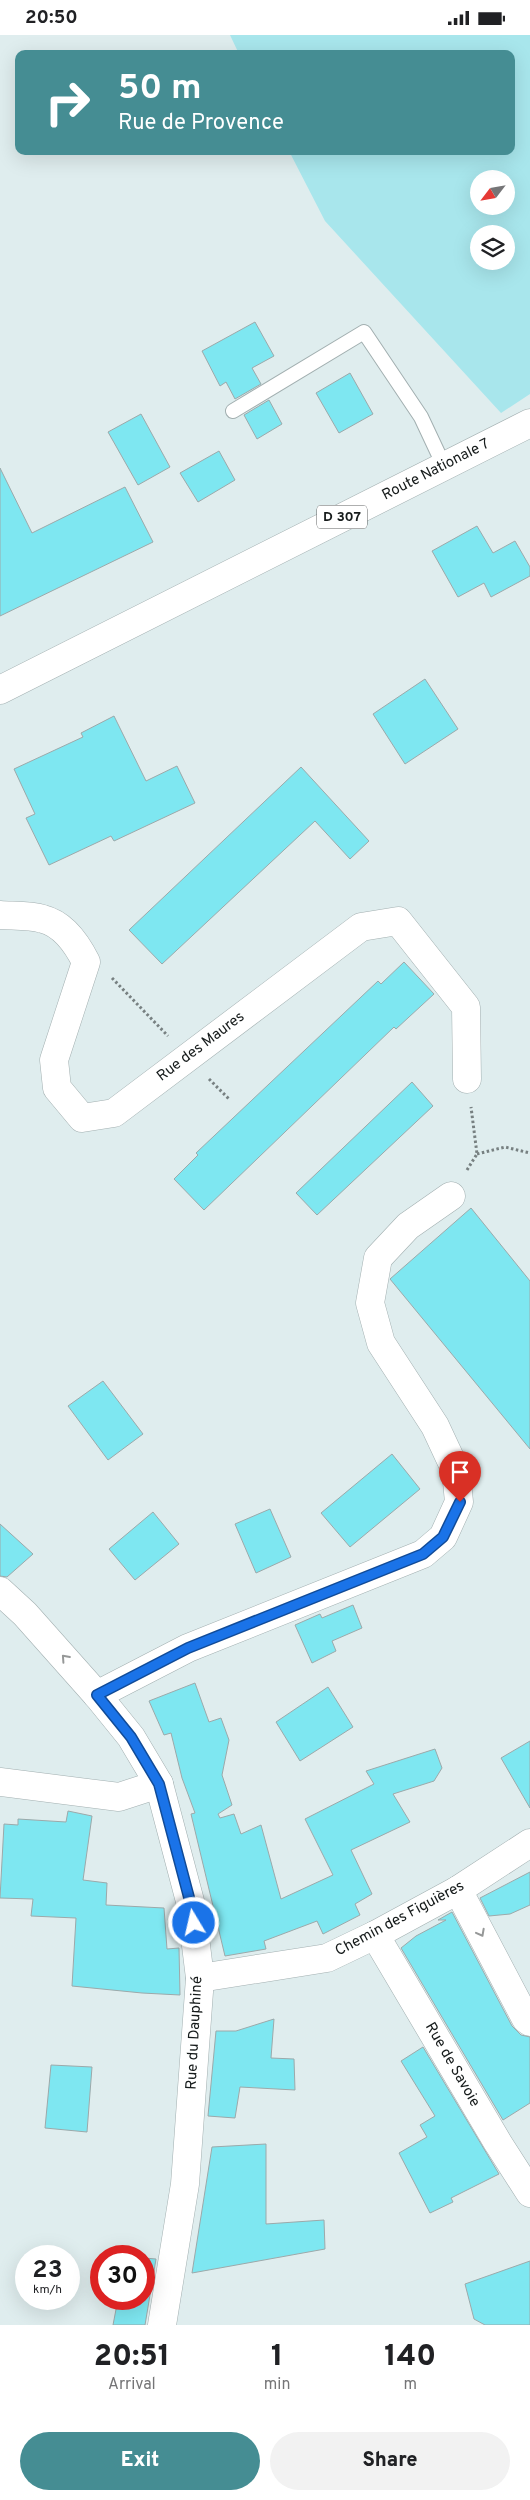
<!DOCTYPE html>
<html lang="en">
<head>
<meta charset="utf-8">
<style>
  :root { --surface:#fff; --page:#f2f2f2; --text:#202124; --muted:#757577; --accent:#458d93 }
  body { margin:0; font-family:Overpass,sans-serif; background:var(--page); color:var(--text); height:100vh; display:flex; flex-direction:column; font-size:19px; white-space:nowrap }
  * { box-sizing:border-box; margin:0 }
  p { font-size:16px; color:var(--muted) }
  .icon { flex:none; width:28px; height:28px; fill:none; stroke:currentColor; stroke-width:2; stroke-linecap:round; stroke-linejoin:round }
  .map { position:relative; height:2290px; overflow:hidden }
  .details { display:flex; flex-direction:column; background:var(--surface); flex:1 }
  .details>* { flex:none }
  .guide { position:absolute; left:15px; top:15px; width:500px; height:105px; border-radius:10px; box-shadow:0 5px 20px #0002; background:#458d93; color:#fff; overflow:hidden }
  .needle { width:32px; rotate:239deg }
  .buttons { position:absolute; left:470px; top:135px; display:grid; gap:10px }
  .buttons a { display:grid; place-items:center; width:45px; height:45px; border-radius:50%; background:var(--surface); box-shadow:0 5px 20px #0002; font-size:25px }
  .speed { position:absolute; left:15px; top:2210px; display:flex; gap:10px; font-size:25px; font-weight:700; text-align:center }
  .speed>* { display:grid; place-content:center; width:65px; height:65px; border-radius:50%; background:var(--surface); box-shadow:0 5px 20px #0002; line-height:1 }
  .speed small { font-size:12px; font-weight:400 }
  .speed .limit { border:8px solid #d22; background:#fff; color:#111 }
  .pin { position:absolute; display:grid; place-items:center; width:42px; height:42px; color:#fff; margin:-51px -21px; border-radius:50% 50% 50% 0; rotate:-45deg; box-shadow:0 0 5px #0007 }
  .pin .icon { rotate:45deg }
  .me { position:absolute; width:55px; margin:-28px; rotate:351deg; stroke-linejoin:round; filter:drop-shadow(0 0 4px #0008) }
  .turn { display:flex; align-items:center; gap:18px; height:105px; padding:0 20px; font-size:22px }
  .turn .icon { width:65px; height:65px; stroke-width:2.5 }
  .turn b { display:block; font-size:35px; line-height:42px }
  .eta { display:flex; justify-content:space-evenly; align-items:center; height:85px; text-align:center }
  .eta b { font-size:30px; font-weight:800; line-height:35px }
  .button { display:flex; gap:10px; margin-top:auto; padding:10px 20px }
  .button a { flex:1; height:58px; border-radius:30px; background:var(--accent); color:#fff; font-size:20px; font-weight:800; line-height:58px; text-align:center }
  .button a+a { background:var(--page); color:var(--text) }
  .status { display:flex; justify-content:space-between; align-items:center; height:35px; padding:0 25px; background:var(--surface); direction:ltr }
  .status svg { height:14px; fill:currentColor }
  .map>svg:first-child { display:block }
  .green { fill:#a8e6ec; fill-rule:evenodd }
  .building { fill:#7ee7f1; stroke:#9ca9aa }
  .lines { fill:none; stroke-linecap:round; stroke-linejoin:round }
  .service-casing { stroke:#a2afb0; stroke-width:16 }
  .minor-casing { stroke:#a2afb0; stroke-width:29 }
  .primary-casing { stroke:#a2afb0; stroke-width:29 }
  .path { stroke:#778081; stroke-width:3; stroke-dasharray:2.5 2.5; stroke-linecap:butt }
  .service { stroke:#fff; stroke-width:14 }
  .minor { stroke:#fff; stroke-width:28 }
  .primary { stroke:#fff; stroke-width:28 }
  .oneway { stroke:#969898 }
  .route-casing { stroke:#114b97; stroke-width:12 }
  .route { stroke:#1a73e8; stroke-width:9 }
  .labels { text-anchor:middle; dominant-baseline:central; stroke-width:4; stroke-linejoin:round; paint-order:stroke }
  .shield { fill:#fff; stroke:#5c5f5f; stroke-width:1 }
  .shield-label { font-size:14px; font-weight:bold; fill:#161b1b }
  .street-label { font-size:15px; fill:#161b1b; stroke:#fff }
</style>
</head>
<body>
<div class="status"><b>20:50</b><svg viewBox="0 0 49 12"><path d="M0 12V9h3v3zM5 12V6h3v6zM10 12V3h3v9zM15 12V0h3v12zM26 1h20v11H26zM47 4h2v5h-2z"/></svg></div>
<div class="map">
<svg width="530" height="2290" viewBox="0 0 530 2290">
  <rect width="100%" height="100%" fill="#dfedee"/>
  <path class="green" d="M230,0h300v359l-29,19 -176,-192 -36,-70h222v-97h-272zM479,144h27v27h-27zM479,199h27v27h-27z"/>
  <g class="building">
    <path d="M255,287l19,34 -22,12 9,16 -26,15 -9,-17 -6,4 -18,-35z"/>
    <path d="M350,338l23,41 -34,19 -23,-40z"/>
    <path d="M269,365l13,24 -25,15 -13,-24z"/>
    <path d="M141,379l29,53 -32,18 -30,-53z"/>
    <path d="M219,416l16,29 -37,22 -18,-29z"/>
    <path d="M0,433l32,65 93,-46 28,55 -153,74z"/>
    <path d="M477,491l16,27 22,-12 15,26v9l-39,21 -7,-14 -26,14 -26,-46z"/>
    <path d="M425,644l33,50 -53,35 -32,-50z"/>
    <path d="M114,681l32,65 31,-15 18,37 -81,38 -3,-5 -62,29 -23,-47 9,-4 -21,-45 69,-32 -2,-4z"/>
    <path d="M301,732l68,74 -19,18 -35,-38 -153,143 -33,-34z"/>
    <path d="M404,927l30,32 -38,35 -2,-2 -190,183 -30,-31 24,-24 -2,-2 182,-172 3,3z"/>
    <path d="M412,1047l21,24 -116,109 -21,-22z"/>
    <path d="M471,1173l59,73v168l-140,-170z"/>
    <path d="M103,1346l40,53 -35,26 -40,-54z"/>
    <path d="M392,1419l28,35 -70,58 -29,-34z"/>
    <path d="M270,1474l21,48 -35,16 -21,-49z"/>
    <path d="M153,1477l26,32 -44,36 -26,-31z"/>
    <path d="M0,1489l33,30 -26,23 -7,-1z"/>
    <path d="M353,1570l9,23 -30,13 4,10 -24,12 -17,-38 25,-11 2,4z"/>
    <path d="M195,1648l14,39 12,-4 8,22 -7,35 10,30 -14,9 2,4 14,-4 7,20 20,-9 20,74 52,-24 -28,-56 69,-35 -8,-13 69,-22 7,19 -8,13 -41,13 17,28 -59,28 21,44 -17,10 5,11 -37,19 -6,-13 -53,20 2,8 -41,7 -34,-142 4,-1 -13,-35 -11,-45 -7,2 -15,-34z"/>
    <path d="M328,1652l25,40 -53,34 -24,-39z"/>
    <path d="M530,1706v67l-29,-50z"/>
    <path d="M68,1776l24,5 -9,64 24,3 -1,22 58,3 3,41 12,-1 1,47 -38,-2 -70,-7 4,-68 -45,-2 2,-17 -33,-1 4,-74 14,1v-6l48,3z"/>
    <path d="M530,1837v33l-20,9 -21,2 -9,-18z"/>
    <path d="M452,1877l60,114 9,9 9,2v66l-27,17 -102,-172 15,-12 30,-16h-8z"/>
    <path d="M274,1984l-3,39 23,1 1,31 -55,-3 -5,31 -27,-2 8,-85h20z"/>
    <path d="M423,2012l76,127 -48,24 2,4 -23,11 -31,-60 28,-16 -7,-12 15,-9 -34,-55z"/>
    <path d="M51,2030l41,2 -5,65 -42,-4z"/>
    <path d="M266,2109v80l58,-4 1,29 -133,24 20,-126z"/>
    <path d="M144,2223l12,1 -11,66h-32l5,-26h26z"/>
    <path d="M530,2226v64h-45l-11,-6 -9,-35z"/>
  </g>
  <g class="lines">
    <defs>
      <path id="service" d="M233,376l131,-79 57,85 23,49"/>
      <g id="minor">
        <path d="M0,880c13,1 30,0 43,4 20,5 34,25 43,43l-32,98 3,28 25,30 32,-5 247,-186 37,-6 68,86 1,72"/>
        <path d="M0,1556l25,23 72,81 34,42 28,47 32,121 9,73 -15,206 -23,141"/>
        <path d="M97,1660l91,-47 235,-94 20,-17 16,-35 -3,-31 -21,-45 -54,-83 -11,-40 8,-45 30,-32 43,-30"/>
        <path d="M0,1747l119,15 40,-13"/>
        <path d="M458,1855l68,129 4,3"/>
        <path d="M375,1900l123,208 32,50"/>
        <path d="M200,1943l127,-20 48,-23 83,-45 72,-47"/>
      </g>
      <path id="primary" d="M0,655l530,-267"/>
    </defs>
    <use href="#service" class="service-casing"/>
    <use href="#minor" class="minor-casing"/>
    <use href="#primary" class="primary-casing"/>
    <g class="path">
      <path d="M112,943l56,58"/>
      <path d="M209,1044l21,21"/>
      <path d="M477,1119l28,-7 25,6"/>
      <path d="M467,1135l10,-16 -6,-47"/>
    </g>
    <use href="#service" class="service"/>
    <use href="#minor" class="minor"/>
    <use href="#primary" class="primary"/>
  </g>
  <defs><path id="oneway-chevron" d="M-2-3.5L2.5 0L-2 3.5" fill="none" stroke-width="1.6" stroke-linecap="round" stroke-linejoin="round" transform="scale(1.25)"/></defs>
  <g class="oneway">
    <use href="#oneway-chevron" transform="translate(65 1623) rotate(-132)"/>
    <use href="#oneway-chevron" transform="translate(481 1898) rotate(62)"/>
  </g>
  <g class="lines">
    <defs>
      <path id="route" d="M194,1888l-3,-18 -32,-121 -28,-47 -34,-42 91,-47 235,-94 20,-17 17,-35"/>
    </defs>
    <use href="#route" class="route-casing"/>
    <use href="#route" class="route"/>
  </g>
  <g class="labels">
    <rect class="shield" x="317" y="470.5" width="50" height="23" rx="4"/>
    <g class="shield-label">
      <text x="342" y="482">D 307</text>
    </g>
    <g class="street-label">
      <text transform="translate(436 435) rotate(-27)">Route Nationale 7</text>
      <text transform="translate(201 1012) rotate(-37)">Rue des Maures</text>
      <text transform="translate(400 1884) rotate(-28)">Chemin des Figuières</text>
      <text transform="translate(195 1998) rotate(-87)">Rue du Dauphiné</text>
      <text transform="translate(452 2030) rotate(60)">Rue de Savoie</text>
    </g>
  </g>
</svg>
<div class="buttons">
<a><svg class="needle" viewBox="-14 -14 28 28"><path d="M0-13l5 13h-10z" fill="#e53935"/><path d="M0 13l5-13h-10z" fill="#757577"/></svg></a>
<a><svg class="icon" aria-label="layers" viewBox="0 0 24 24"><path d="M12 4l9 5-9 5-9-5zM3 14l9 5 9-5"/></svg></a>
</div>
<div class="speed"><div>23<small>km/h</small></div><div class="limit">30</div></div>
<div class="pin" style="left:460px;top:1467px;background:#d93025"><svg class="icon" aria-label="arrive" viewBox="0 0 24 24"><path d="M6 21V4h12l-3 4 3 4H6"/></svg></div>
<svg class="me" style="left:194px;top:1888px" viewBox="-20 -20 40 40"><circle r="17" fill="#1a73e8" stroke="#fff" stroke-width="3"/><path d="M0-11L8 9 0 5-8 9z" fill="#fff"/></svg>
<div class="guide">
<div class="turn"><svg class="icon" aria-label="right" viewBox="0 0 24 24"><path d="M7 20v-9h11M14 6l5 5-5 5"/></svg><div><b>50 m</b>Rue de Provence</div></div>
</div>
</div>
<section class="details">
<div class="eta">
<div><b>20:51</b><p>Arrival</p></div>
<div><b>1</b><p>min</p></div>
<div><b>140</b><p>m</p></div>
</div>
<div class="button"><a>Exit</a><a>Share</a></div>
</section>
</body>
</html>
